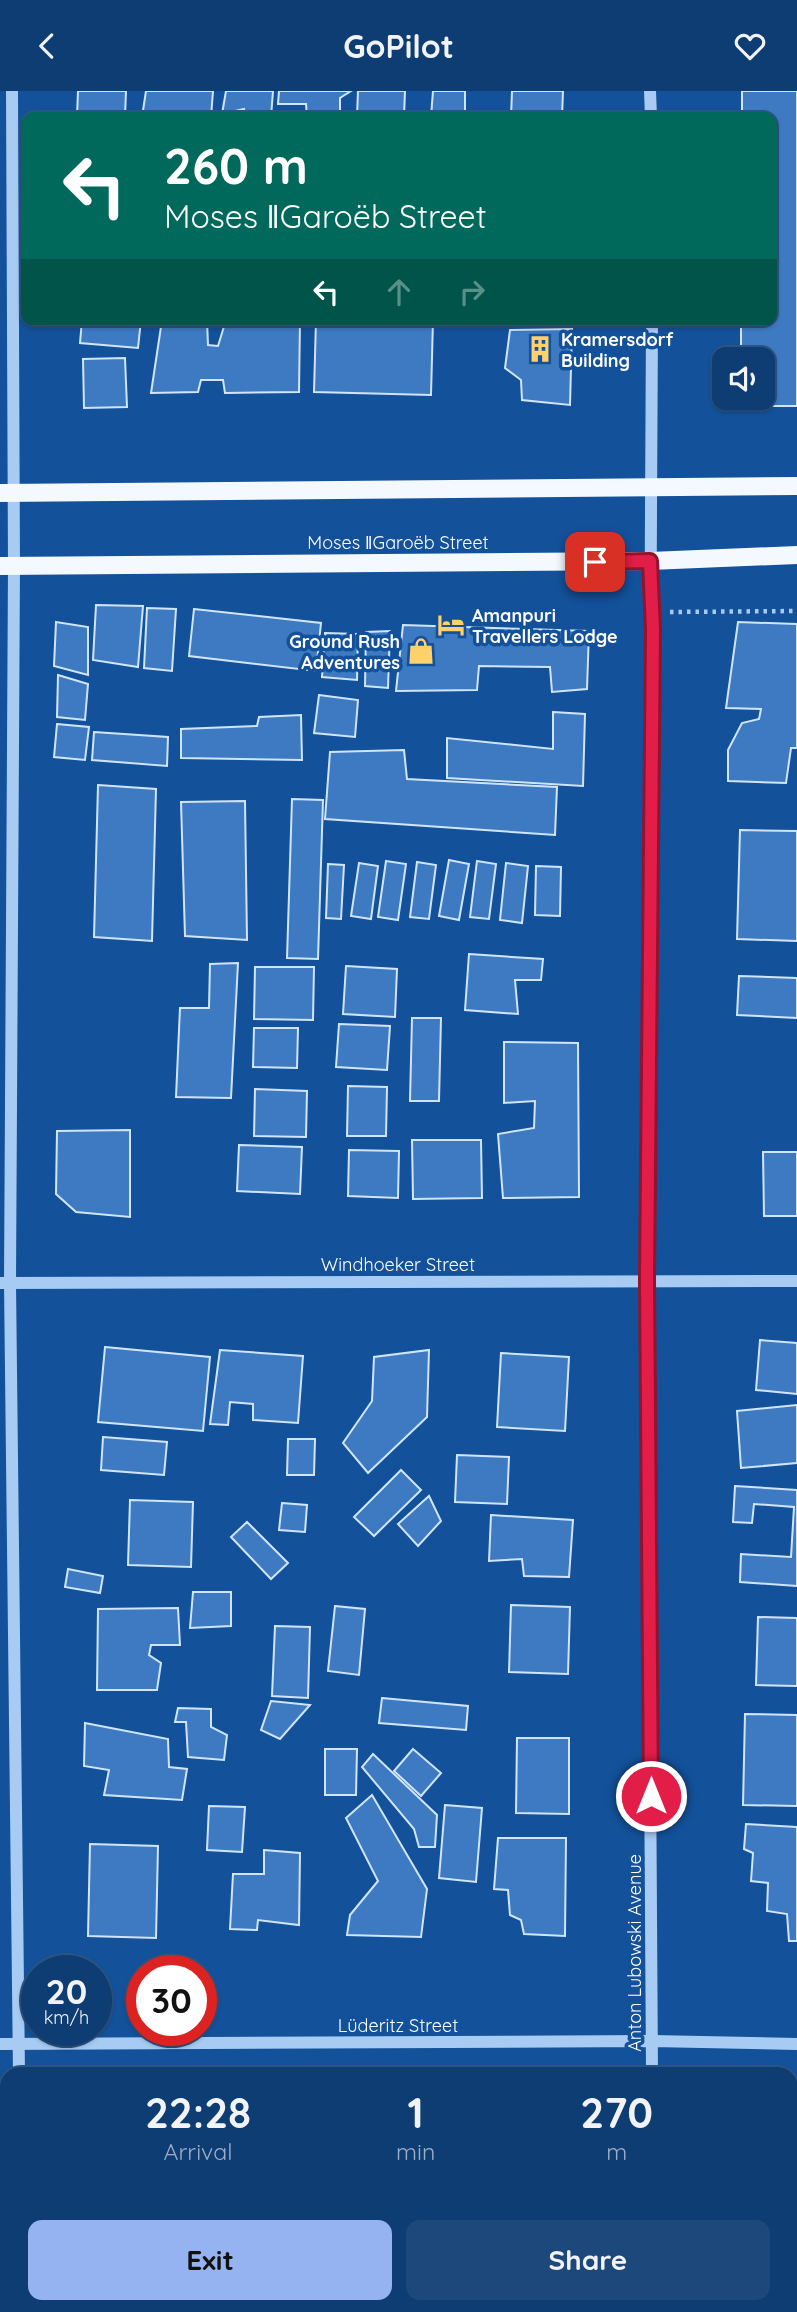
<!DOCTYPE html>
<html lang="en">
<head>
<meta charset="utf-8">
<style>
  :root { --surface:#0e3d74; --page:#1c487c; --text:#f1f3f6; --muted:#9baec5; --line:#2e5686; --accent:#95b2f1 }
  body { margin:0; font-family:Quicksand,sans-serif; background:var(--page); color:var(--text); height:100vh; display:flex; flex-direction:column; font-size:26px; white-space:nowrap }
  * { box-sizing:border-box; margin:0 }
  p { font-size:23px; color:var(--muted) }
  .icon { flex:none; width:38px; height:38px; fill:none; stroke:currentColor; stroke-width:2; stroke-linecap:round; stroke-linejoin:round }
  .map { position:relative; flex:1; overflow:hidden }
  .side { position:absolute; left:0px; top:1976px; width:798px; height:247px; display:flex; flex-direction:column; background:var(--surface); border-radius:21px 21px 0 0; box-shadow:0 2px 5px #0004,0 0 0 2px var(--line) }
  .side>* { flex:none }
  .top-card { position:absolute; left:21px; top:21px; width:756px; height:214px; border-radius:14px; box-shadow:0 2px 5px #0004,0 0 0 2px var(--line); background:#00695c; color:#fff; overflow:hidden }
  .controls { position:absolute; left:712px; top:256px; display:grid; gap:14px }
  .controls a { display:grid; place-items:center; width:63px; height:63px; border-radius:14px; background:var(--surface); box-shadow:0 2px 5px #0004,0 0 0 2px var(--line); font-size:35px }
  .speed { position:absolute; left:21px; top:1864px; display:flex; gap:14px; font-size:35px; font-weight:700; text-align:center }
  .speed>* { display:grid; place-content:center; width:91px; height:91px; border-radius:50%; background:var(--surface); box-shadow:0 2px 5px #0004,0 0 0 2px var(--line); line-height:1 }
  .speed small { font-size:18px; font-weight:400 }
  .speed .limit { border:10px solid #d22; background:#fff; color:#111 }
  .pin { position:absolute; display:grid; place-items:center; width:60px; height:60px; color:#fff; margin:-30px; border-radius:14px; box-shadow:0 4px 10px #0006 }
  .me { position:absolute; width:77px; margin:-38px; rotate:0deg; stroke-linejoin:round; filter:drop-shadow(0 0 5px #0008) }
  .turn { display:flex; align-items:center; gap:24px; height:147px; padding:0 28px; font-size:32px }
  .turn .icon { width:91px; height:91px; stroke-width:2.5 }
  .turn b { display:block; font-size:49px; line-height:60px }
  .lanes { display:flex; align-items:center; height:66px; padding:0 28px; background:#0003; justify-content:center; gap:35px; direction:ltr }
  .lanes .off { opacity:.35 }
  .eta { display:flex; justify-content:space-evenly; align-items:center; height:119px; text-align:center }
  .eta b { font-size:42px; font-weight:700; line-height:49px }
  .primary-button { display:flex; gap:14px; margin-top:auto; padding:14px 28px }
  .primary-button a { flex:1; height:80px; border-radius:14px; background:var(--accent); color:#111; font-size:28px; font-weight:700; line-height:80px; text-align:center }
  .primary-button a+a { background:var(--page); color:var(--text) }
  header { display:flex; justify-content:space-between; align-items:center; height:91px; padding:0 28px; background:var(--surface); font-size:32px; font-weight:700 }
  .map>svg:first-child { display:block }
  .building { fill:#3d7ac1; stroke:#d0e5fd; stroke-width:2 }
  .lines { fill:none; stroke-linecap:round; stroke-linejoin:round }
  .path { stroke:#a7cbf3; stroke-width:4.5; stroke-dasharray:3.5 5; stroke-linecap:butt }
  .minor { stroke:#a7cbf3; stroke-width:12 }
  .major { stroke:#f4f8ff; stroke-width:18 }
  .route-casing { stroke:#92132f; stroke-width:18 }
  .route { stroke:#e11d48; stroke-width:12 }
  .labels { text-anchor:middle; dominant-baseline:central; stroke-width:7; stroke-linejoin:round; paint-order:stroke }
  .poi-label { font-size:18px; font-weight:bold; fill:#fff; stroke:#13519a; text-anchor:start }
  .street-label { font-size:18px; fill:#fff; stroke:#13519a }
</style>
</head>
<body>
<header><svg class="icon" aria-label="back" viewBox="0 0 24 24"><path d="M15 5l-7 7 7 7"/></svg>GoPilot<svg class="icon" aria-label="heart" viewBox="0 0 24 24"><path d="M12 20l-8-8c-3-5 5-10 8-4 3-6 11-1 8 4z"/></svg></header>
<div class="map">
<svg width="797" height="2221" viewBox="0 0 797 2221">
  <rect width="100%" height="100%" fill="#13519a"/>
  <g class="building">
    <path d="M78,0h48l-1,26h-48z"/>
    <path d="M146,0h67l-2,26h-69z"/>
    <path d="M226,0h47l-2,26h-25l-2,-8 -22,5z"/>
    <path d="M279,0h72l-11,7v19h-33l-1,-13h-28z"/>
    <path d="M358,0h47l-1,26h-47z"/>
    <path d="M433,0h32v26h-34z"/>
    <path d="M512,0h51l-1,26h-51z"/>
    <path d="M742,0h55v315h-56v-9h22v-38h-22v-39h31v-203h-30z"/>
    <path d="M82,229h59l-3,28 -58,-5z"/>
    <path d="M162,229h45l1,25 10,1 8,-26h74l-1,72 -74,1 -2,-13h-22l-3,12 -47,1z"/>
    <path d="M316,229h117l-2,75 -117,-3z"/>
    <path d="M572,238l-2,76 -48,-5 -1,-20 -16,-12 5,-38z"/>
    <path d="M125,267l2,49 -43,1 -1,-49z"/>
    <path d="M96,514l47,1 -5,61 -45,-7z"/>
    <path d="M147,517l29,1 -4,62 -28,-3z"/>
    <path d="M194,518l127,14 -5,48 -127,-15z"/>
    <path d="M56,531l32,5v48l-34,-9z"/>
    <path d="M738,531l59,2v124h-6l-5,35 -58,-2v-31l14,-27 17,-4 2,-10 -35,-1z"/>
    <path d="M403,534l186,6 -2,58 -35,3 -2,-25 -71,-1 -2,24 -81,1z"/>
    <path d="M390,540l-2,57 -23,-2 1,-54z"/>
    <path d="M325,542l33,1 -1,46 -35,-3z"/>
    <path d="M58,584l30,9 -3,36 -28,-3z"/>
    <path d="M319,604l39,5 -3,37 -41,-4z"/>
    <path d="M553,621l32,2 -2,72 -136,-8v-40l106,11z"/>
    <path d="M301,624l1,45 -121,-2v-29l76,-3 2,-9z"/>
    <path d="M57,633l32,3 -4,33 -31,-3z"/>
    <path d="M94,641l74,5 -1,29 -75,-6z"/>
    <path d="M404,659l3,29 150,8 -2,48 -230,-16 5,-67z"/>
    <path d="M98,694l58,4 -4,152 -58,-4z"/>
    <path d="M292,708l31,1 -5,159 -31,-1z"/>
    <path d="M245,710l2,139 -62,-4 -4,-134z"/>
    <path d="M740,739l57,1v110l-60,-2z"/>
    <path d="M449,769l20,4 -10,56 -20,-4z"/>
    <path d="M386,770l20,3 -8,56 -20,-3z"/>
    <path d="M477,770l19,3 -7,55 -19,-2z"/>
    <path d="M417,771l19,3 -7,54 -19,-2z"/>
    <path d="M359,772l19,3 -7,53 -20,-3z"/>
    <path d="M506,772l22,3 -6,57 -22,-3z"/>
    <path d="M328,773l16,1 -3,54 -15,-1z"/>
    <path d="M536,775l25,1 -1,49 -25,-1z"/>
    <path d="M469,863l74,5 -2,21h-26l3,34 -53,-4z"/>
    <path d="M238,872l-7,135 -55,-1 4,-89h29l1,-44z"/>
    <path d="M346,875l51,3 -2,48 -52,-3z"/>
    <path d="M255,876h59l-1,53 -59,-1z"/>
    <path d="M739,885l58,2v40l-60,-3z"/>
    <path d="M412,927h29l-2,83h-29z"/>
    <path d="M339,933l51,2 -3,44 -51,-3z"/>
    <path d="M254,937h44l-1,40 -44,-1z"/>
    <path d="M504,951l74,1 1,154 -76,1 -5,-64 36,-6 1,-27 -31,2z"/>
    <path d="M348,995l39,1 -1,49h-39z"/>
    <path d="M255,998l52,2 -1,46 -52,-1z"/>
    <path d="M130,1039v87l-54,-5 -20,-18 1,-63z"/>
    <path d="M412,1049h69l1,58 -69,1z"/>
    <path d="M239,1054l63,2 -2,47 -63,-3z"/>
    <path d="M349,1059l50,1 -1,47 -50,-2z"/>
    <path d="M763,1061h34v64h-33z"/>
    <path d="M760,1249l37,3v51l-41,-4z"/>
    <path d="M105,1256l105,10 -7,74 -105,-9z"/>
    <path d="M220,1259l83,6 -5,67 -45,-3v-16l-23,-2 -2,23 -18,-1z"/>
    <path d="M429,1259l-2,67 -59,56 -25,-30 29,-42 2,-44z"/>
    <path d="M501,1262l68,4 -4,74 -68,-4z"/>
    <path d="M797,1314v58l-56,5 -4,-57z"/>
    <path d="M103,1346l64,5 -3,33 -63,-5z"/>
    <path d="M288,1348h27l-1,36h-27z"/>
    <path d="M457,1364l52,2 -2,47 -52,-2z"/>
    <path d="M401,1379l20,20 -47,46 -20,-19z"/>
    <path d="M735,1395l62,4v96l-57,-4 1,-28 50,3 3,-50 -40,-3 -2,19 -19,-1z"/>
    <path d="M429,1405l12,25 -23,25 -20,-22z"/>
    <path d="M130,1409l63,2 -2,65 -63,-2z"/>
    <path d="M282,1412l25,2 -2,27 -26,-2z"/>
    <path d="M491,1424l82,5 -4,57 -45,-1 -2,-17 -33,2z"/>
    <path d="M247,1431l41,41 -17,16 -40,-42z"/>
    <path d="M68,1478l35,7 -3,17 -35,-6z"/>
    <path d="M193,1501h38v34l-41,2z"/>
    <path d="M511,1514l59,2 -2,67 -59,-2z"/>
    <path d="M335,1515l30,3 -6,66 -31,-4z"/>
    <path d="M178,1517l2,37h-29l-2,10 12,8 -4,27h-60l1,-81z"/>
    <path d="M758,1526l39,1v68l-41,-1z"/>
    <path d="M275,1535l35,1 -2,71 -36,-2z"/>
    <path d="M382,1607l86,8 -2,24 -87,-7z"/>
    <path d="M271,1610l39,4 -30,34 -19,-9z"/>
    <path d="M178,1617l33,1v18l16,8 -3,25 -36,-3 -2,-35h-11z"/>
    <path d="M745,1623l52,1v91l-54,-1z"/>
    <path d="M85,1632l83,16 1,28 18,2 -5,31 -78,-5 5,-25 -25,-4z"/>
    <path d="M517,1647h52v76l-53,-1z"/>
    <path d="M325,1658h32l-1,46h-31z"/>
    <path d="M413,1658l28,24 -20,23 -27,-25z"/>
    <path d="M373,1663l64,61 -2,32h-16l-5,-18 -52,-62z"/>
    <path d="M372,1704l55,94 -6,48 -74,-2 3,-20 28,-34 -32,-63z"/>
    <path d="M445,1714l37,3 -6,74 -37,-4z"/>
    <path d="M209,1715l36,1 -3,45 -35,-2z"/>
    <path d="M746,1733l51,3v114h-8l-2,-27 -20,-3 1,-28 -17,-2 2,-28 -9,-4z"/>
    <path d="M498,1747h68l-1,98 -41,-2 -3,-14 -11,-5 -2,-25 -14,-1z"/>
    <path d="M90,1753l68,2 -2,92 -68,-2z"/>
    <path d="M264,1759l36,3 -1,72 -41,-5 -1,10 -27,-1 3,-55h31z"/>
    <rect x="791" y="2041" width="6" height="62"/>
    <path d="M791,2166h6v55h-67l1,-5h60z"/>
    <rect x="93" y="2216" width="58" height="5"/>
    <path d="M161,2216h83v3l-83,2z"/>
    <path d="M479,2216h80l-1,5h-79z"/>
  </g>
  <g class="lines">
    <path class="path" d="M670,521l127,-1"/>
    <g class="minor">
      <path d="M12,0l2,475 -4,717 9,791"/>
      <path d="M650,0l1,26"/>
      <path d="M652,229l-5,960 5,794"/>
      <path d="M0,1192l797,-2"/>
      <path d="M0,1953l652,-3 145,3"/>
      <path d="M15,2221v-5"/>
      <path d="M650,2221v-5"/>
    </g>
    <g class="major">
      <path d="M0,402l797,-7"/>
      <path d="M0,475l650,-5 147,-6"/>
    </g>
  </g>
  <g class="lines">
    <defs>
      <path id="route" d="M595,471l55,-1 3,69 -6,650 4,516"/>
    </defs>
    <use href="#route" class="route-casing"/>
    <use href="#route" class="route"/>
  </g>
  <defs>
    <symbol id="building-bare" viewBox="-9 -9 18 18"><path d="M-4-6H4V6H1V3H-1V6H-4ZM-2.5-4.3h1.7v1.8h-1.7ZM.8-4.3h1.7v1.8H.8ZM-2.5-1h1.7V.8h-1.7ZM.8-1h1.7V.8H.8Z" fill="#ffd16a" stroke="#13519a" stroke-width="2.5" paint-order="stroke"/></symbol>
    <symbol id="hotel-bare" viewBox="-9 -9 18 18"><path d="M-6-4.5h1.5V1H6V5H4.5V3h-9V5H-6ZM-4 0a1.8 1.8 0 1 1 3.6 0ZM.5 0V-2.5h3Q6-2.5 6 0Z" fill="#ffd16a" stroke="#13519a" stroke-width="2.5" paint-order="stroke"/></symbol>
    <symbol id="shop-bare" viewBox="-9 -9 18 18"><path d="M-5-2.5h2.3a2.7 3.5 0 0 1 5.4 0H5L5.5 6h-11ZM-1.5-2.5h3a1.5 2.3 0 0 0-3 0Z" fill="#ffd16a" stroke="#13519a" stroke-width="2.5" paint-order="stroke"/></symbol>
  </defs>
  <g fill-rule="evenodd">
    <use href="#building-bare" x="521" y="239" width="38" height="38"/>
    <use href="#hotel-bare" x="432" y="515" width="38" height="38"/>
    <use href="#shop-bare" x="402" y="541" width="38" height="38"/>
  </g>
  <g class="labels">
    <g class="poi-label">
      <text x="561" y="248">Kramersdorf<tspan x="561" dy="21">Building</tspan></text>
      <text x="472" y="524">Amanpuri<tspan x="472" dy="21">Travellers Lodge</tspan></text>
      <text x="400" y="550" text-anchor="end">Ground Rush<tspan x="400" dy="21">Adventures</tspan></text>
    </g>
    <g class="street-label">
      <text x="398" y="451">Moses ǁGaroëb Street</text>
      <text x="398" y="1173">Windhoeker Street</text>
      <text transform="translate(634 1862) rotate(-90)">Anton Lubowski Avenue</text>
      <text x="398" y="1934">Lüderitz Street</text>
    </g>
  </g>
</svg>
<div class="controls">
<a><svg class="icon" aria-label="sound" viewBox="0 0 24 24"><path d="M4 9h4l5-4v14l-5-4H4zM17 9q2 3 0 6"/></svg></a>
</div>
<div class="speed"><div>20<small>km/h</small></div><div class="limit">30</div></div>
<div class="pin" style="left:595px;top:471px;background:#d93025"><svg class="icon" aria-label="arrive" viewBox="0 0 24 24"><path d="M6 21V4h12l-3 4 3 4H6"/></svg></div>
<svg class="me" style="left:651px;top:1705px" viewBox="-20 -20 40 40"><circle r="17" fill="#e11d48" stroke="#fff" stroke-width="3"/><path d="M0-11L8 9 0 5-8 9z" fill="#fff"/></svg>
<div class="top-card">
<div class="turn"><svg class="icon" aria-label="left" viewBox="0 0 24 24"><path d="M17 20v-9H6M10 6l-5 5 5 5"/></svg><div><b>260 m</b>Moses ǁGaroëb Street</div></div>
<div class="lanes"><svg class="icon" aria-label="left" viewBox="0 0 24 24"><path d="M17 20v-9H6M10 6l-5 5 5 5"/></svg><svg class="icon off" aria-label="ahead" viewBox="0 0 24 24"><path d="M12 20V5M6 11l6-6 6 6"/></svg><svg class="icon off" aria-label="right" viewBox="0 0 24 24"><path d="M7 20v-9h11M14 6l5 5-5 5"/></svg></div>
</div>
<section class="side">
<div class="eta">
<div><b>22:28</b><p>Arrival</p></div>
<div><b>1</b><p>min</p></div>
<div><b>270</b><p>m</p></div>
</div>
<div class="primary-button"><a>Exit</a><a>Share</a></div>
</section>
</div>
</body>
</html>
